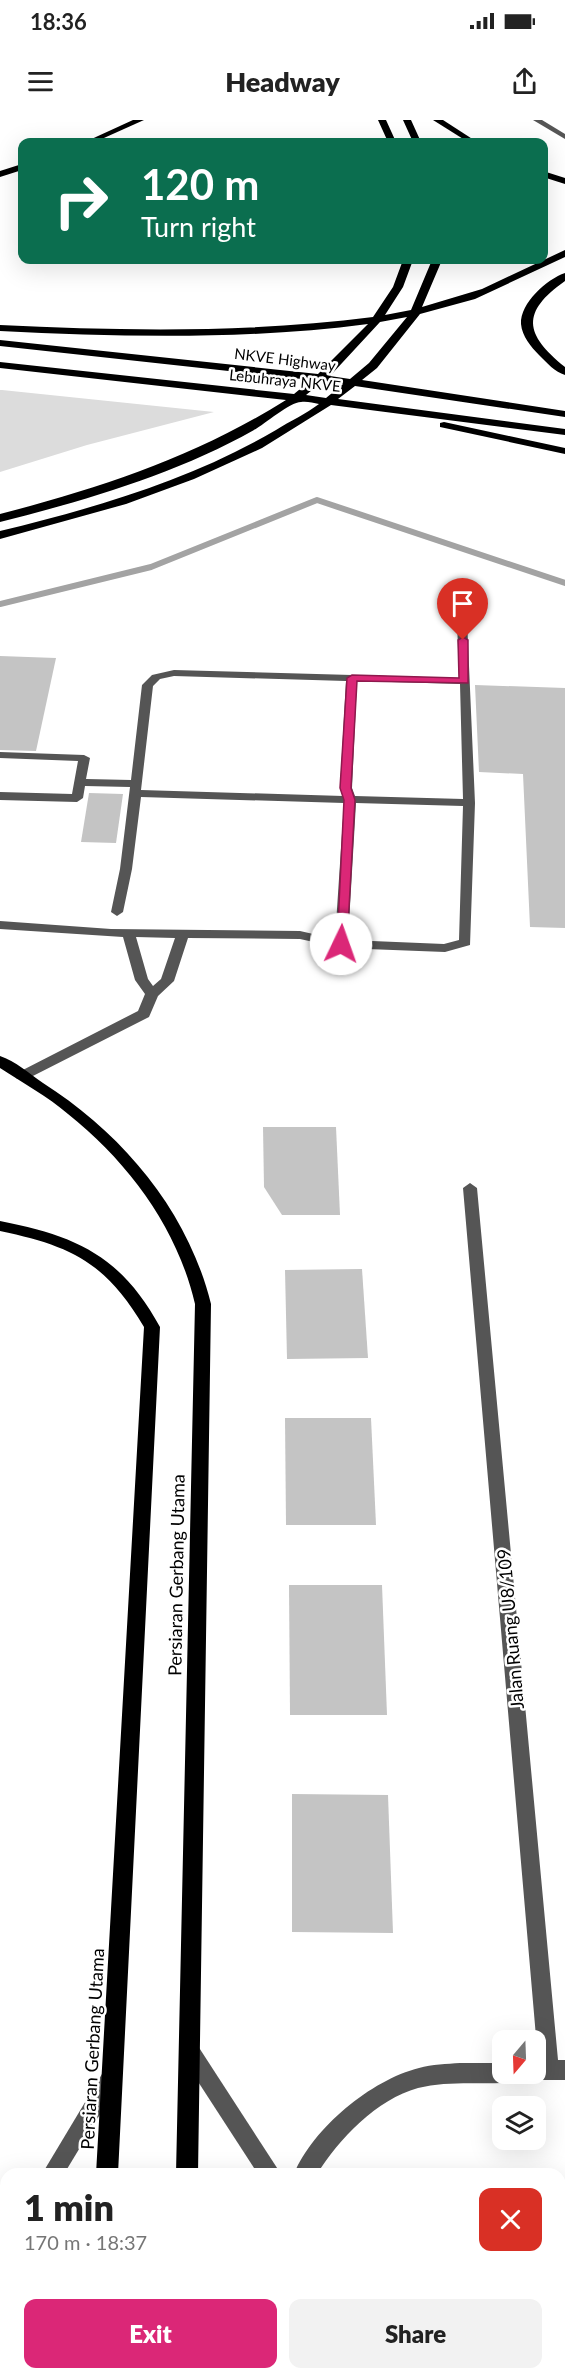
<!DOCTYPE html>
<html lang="en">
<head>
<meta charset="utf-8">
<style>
  :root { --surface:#fff; --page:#f2f2f2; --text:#222; --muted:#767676; --accent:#db2777 }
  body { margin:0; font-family:Lato,sans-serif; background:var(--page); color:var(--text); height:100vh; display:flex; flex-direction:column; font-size:22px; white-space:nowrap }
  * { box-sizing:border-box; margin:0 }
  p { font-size:20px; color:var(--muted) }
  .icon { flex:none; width:33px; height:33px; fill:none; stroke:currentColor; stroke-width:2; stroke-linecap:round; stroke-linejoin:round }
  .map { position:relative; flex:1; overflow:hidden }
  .side { position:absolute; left:0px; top:2048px; width:566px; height:212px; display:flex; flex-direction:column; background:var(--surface); border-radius:18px 18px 0 0; box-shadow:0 6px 24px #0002 }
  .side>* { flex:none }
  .banner { position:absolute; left:18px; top:18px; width:530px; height:126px; border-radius:12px; box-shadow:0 6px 24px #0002; background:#0b6e4f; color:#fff; overflow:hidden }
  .needle { width:39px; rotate:199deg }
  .tools { position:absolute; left:492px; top:1910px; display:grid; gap:12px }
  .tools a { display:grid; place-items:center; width:54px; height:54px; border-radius:12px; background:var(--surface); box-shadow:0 6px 24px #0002; font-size:30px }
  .pin { position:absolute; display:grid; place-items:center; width:51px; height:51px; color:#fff; margin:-62px -26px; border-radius:50% 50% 50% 0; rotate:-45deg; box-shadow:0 0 6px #0007 }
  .pin .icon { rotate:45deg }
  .me { position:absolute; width:66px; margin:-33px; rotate:3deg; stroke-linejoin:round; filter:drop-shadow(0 0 4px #0008) }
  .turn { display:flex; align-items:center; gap:21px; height:126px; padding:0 24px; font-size:27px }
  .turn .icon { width:78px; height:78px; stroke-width:2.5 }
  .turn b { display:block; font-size:42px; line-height:51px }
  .round { display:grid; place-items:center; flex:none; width:63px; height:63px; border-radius:12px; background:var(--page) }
  .overview { display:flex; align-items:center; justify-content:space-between; height:102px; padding:0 24px }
  h1 { font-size:36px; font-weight:800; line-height:45px }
  .cta { display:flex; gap:12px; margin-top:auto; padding:12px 24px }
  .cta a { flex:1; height:69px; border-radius:12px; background:var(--accent); color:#fff; font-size:24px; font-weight:800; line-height:69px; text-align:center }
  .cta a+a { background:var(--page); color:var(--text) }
  .status { display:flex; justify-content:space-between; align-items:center; height:42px; padding:0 30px; background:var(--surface); direction:ltr }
  .status svg { height:16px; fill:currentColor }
  header { display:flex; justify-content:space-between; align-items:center; height:78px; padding:0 24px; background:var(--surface); font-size:27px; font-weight:800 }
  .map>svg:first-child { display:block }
  .green { fill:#dcdcdc }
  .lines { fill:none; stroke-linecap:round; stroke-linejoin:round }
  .stream { stroke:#a3a3a3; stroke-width:6 }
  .building { fill:#c4c4c4 }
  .minor { fill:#555; fill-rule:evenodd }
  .major { fill:#000; fill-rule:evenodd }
  .highway { fill:#000; fill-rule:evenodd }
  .route { fill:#db2777; stroke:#8e194d; stroke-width:1.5 }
  .labels { text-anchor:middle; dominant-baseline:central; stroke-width:5; stroke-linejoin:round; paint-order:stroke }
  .far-street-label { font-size:15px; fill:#000; stroke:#fff }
  .street-label { font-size:18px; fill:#000; stroke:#fff }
</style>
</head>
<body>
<div class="status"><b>18:36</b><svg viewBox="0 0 49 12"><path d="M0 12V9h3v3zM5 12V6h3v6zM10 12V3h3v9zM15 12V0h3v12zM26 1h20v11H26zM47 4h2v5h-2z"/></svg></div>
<header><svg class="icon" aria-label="menu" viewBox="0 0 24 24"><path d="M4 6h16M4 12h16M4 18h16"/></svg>Headway<svg class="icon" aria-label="share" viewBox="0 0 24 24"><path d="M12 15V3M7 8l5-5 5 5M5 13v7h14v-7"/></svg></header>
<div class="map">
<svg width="565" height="2258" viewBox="0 0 565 2258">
  <rect width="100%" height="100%" fill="#fff"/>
  <path class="green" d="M0,270h2l212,22 -127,33 -87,27z"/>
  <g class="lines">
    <path class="stream" d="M0,484l151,-37 166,-67 248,83"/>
  </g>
  <g class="building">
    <path d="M0,536l56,2 -20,93 -36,-1z"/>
    <path d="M475,565l90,3v240l-35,-1 -7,-153 -44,-2z"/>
    <path d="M89,673l34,1 -7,49 -35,-1z"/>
    <path d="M263,1007h73l4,88h-58l-18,-28z"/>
    <path d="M362,1149l6,89 -81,1 -2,-89z"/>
    <path d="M285,1298h86l5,107h-90z"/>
    <path d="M289,1465h93l5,130h-97z"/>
    <path d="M292,1674l96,1 5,138 -101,-1z"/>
  </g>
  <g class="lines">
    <g class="minor">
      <path d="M533,0h9l23,14v5z"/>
      <path d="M462,497l5,3 8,183 -5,142 -25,7 -104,-4 -41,-9 -112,-1 -14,43 -16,15 -9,21 -122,62h-10l-2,-3 2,-3 121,-62 7,-17 -10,-14 -12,-43 -123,-8v-8l111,8 189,2 35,8 9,-136 -203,-6 -9,72 -9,43 -6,4 -6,-4 9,-43 10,-82 -45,-1 -2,12 -6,4 -77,-2v-8l72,2 6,-33 -78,-3v-6l84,3 6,3 -4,21 45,1 11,-95 10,-10 22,-5 285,8 -2,-58zM174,556l172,5 -6,107 3,8 -202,-6 12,-104 7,-7zM357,561l103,3 3,115 -108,-3 -3,-8zM356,683l107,3 -4,134 -15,4 -96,-4zM136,817l39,1 -14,41 -8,7 -5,-7z"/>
      <path d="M470,1063l7,5 81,872h7v20h-29l-7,-3 -2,-4h9v-13h2l-75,-872z"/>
      <path d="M189,1920l7,3 85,131h-23l-76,-117 -3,-7 3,-7z"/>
      <path d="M460,1943h42v10h10l-3,7 -7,3c-27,1 -57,-2 -84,5 -41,11 -79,51 -101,86h-23c19,-46 77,-94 125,-106 13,-4 28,-4 41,-5z"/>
      <path d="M112,1946l7,3 3,7 -3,7 -55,91h-22l63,-105z"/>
      <path d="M6,2146v34l-6,2v-34z"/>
      <rect x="300" y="2253" width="22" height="5"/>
    </g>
    <g class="major">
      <path d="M0,936c15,5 30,18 43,27 80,51 145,128 168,221l-13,870h-22l19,-870c-18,-77 -66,-141 -127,-190 -21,-18 -45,-31 -68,-46z"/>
      <path d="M0,1101c77,15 121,35 160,106l-42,847h-22l48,-847c-38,-64 -72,-81 -144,-96z"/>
      <rect x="87" y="2253" width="22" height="5"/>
      <rect x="172" y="2253" width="22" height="5"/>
    </g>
    <g class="highway">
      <path d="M133,0h11l-49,22h-10z"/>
      <path d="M378,0h8l10,22h-8z"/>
      <path d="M403,0h8l10,22h-8z"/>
      <path d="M433,0h10l34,22h-9z"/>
      <path d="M22,44v6l-22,7v-6z"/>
      <path d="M543,51l22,7v6l-22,-7z"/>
      <path d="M565,130v7l-90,42 -55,15 -43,54 -15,12 203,31v6l-210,-31 -17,13 227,30v6l-234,-30 -69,43 -68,31 -68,25 -126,35v-8c95,-23 191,-51 276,-101 14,-9 30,-16 43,-26 -6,-1 -12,-3 -18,-2 -11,0 -36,22 -47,28 -78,44 -167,70 -254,92v-8c101,-26 197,-58 286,-114l-286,-32v-6l294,32 17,-14 -311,-34v-6l318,34 50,-50c-121,16 -246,13 -368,7v-6c124,6 250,8 373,-8l20,-30 10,-27h10l-10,27 -18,28 26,-5 21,-50h10l-20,47 60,-18zM407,197l-38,46 -19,16 -20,-3 50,-54zM323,261l20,3 -17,14 -20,-3z"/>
      <path d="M565,153v8c-44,31 -41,53 0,86v8c-10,-3 -18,-12 -26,-20 -8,-8 -17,-19 -18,-31 -1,-21 26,-45 44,-51z"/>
      <path d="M444,302l121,26v6l-125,-27v-4z"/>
    </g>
  </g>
  <path class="route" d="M463,517l5,3v43l-111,-2 -6,107 4,12 -8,144 -10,2 7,-146 -4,-12 7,-110 5,-3 107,3 -1,-38z"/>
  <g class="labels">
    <g class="far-street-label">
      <text transform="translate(285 239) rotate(7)">NKVE Highway</text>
      <text transform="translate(285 260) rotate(6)">Lebuhraya NKVE</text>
    </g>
    <g class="street-label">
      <text transform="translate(176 1455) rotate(-89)">Persiaran Gerbang Utama</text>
      <text transform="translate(510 1509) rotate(-95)">Jalan Ruang U8/109</text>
      <text transform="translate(92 1929) rotate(-87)">Persiaran Gerbang Utama</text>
    </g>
  </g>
</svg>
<div class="tools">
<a><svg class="needle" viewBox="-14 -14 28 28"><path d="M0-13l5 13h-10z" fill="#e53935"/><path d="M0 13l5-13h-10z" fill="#767676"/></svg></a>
<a><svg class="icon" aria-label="layers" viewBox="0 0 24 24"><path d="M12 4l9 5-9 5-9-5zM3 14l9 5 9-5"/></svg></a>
</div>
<div class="pin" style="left:463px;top:520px;background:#d93025"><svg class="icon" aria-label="arrive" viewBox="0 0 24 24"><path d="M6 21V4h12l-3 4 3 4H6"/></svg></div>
<svg class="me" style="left:341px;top:824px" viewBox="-20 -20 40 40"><circle r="19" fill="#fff"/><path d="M0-13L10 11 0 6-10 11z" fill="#db2777"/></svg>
<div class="banner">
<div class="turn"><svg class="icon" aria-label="right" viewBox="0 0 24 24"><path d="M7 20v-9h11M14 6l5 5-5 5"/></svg><div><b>120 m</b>Turn right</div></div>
</div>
<section class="side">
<div class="overview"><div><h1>1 min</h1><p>170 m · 18:37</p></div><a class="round" style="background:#d93025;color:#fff"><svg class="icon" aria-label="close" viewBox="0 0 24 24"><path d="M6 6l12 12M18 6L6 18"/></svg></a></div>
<div class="cta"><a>Exit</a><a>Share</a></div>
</section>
</div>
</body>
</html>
